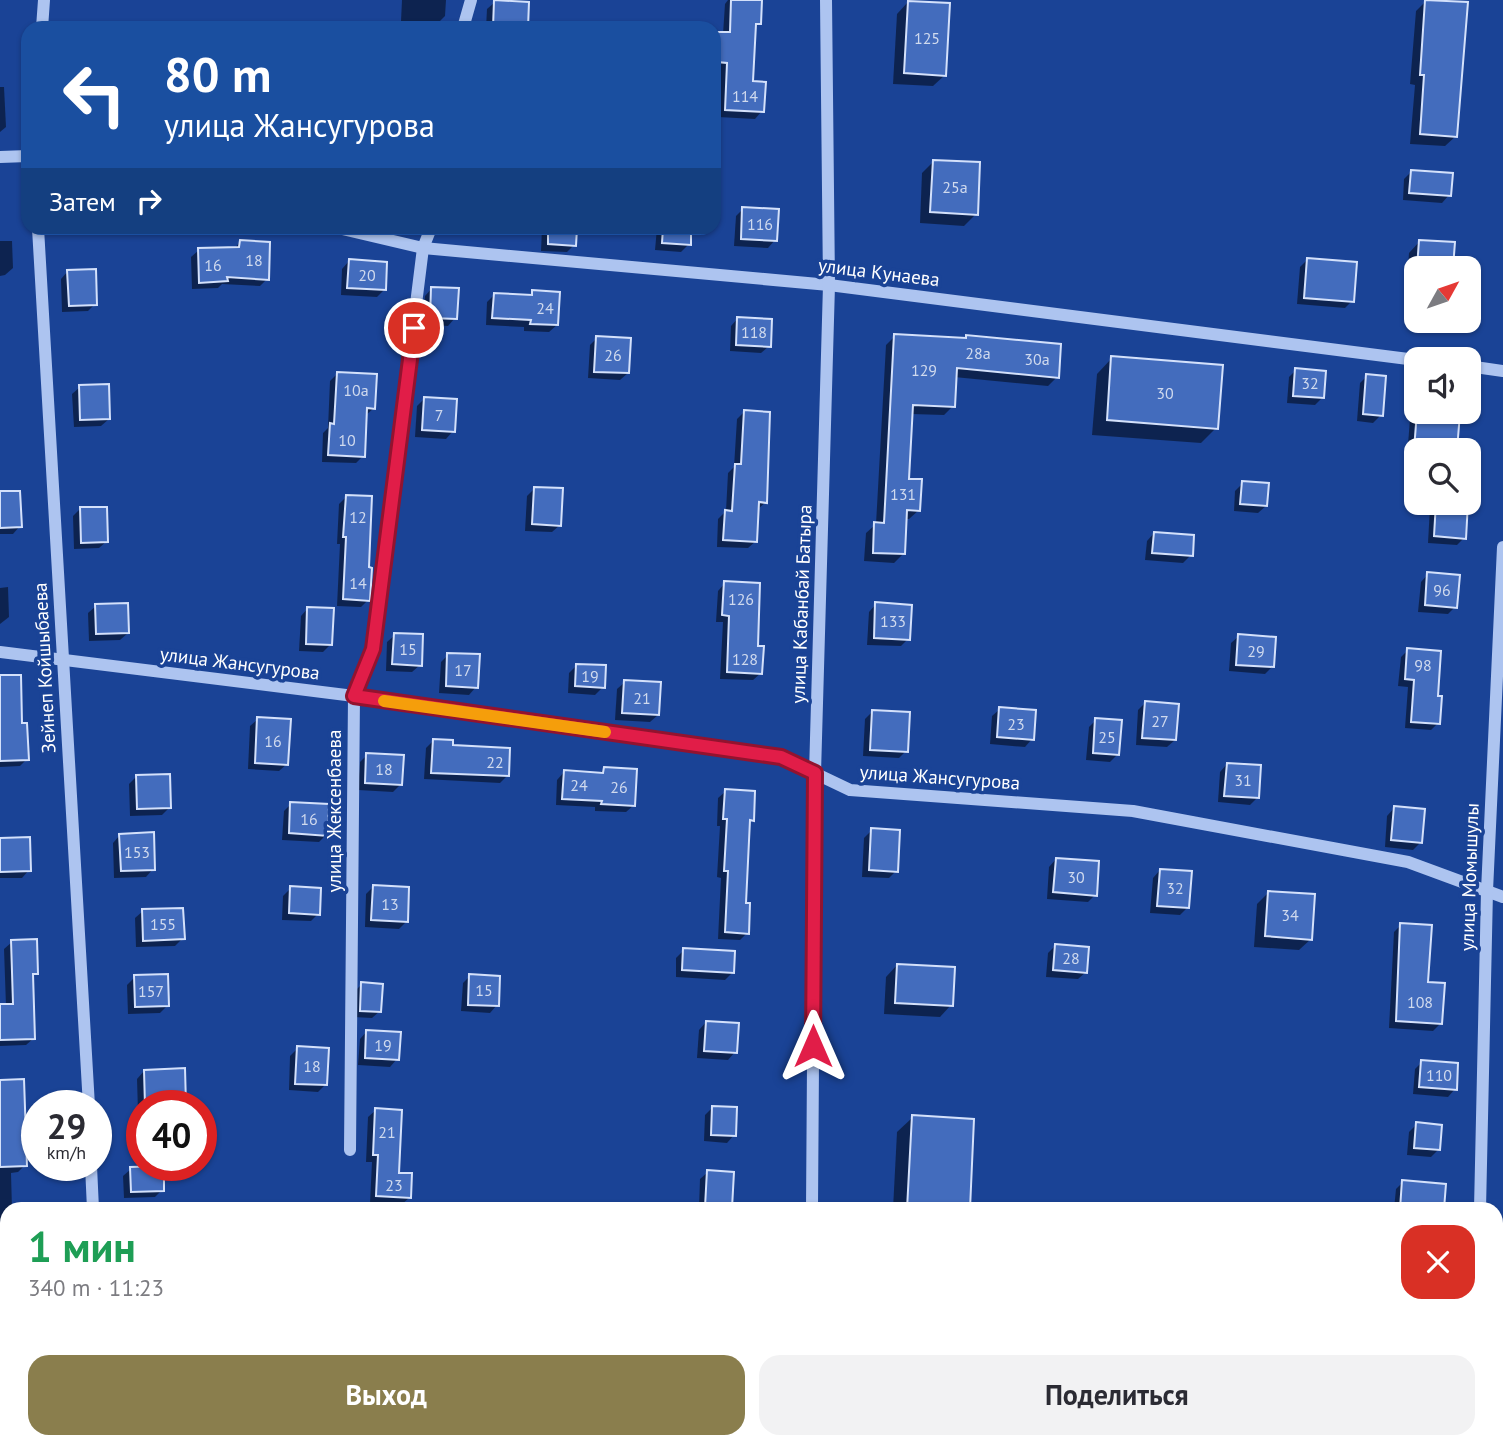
<!DOCTYPE html>
<html lang="ru">
<head>
<meta charset="utf-8">
<style>
  :root { --surface:#fff; --page:#f2f2f3; --text:#2b2b33; --muted:#7c7c81; --accent:#8a7e4d }
  body { margin:0; font-family:"PT Sans",sans-serif; background:var(--page); color:var(--text); height:100vh; display:flex; flex-direction:column; font-size:26px; white-space:nowrap }
  * { box-sizing:border-box; margin:0 }
  p { font-size:23px; color:var(--muted) }
  .icon { flex:none; width:38px; height:38px; fill:none; stroke:currentColor; stroke-width:2; stroke-linecap:round; stroke-linejoin:round }
  .map { position:relative; flex:1; overflow:hidden }
  .sheet { position:absolute; left:0px; top:1202px; width:1503px; height:247px; display:flex; flex-direction:column; background:var(--surface); border-radius:21px 21px 0 0; box-shadow:0 2px 5px #0004 }
  .sheet>* { flex:none }
  .top-card { position:absolute; left:21px; top:21px; width:700px; height:214px; border-radius:21px; box-shadow:0 2px 5px #0004; background:#1a4fa0; color:#fff; overflow:hidden }
  .needle { width:46px; rotate:50deg }
  .controls { position:absolute; left:1404px; top:256px; display:grid; gap:14px }
  .controls a { display:grid; place-items:center; width:77px; height:77px; border-radius:14px; background:var(--surface); box-shadow:0 2px 5px #0004; font-size:35px }
  .speed { position:absolute; left:21px; top:1090px; display:flex; gap:14px; font-size:35px; font-weight:700; text-align:center }
  .speed>* { display:grid; place-content:center; width:91px; height:91px; border-radius:50%; background:var(--surface); box-shadow:0 2px 5px #0004; line-height:1 }
  .speed small { font-size:18px; font-weight:400 }
  .speed .limit { border:10px solid #d22; background:#fff; color:#111 }
  .pin { position:absolute; display:grid; place-items:center; width:60px; height:60px; color:#fff; margin:-30px; border:4px solid #fff; border-radius:50%; box-shadow:0 2px 7px #0007 }
  .me { position:absolute; width:77px; margin:-38px; rotate:0deg; stroke-linejoin:round; filter:drop-shadow(0 0 5px #0008) }
  .turn { display:flex; align-items:center; gap:24px; height:147px; padding:0 28px; font-size:32px }
  .turn .icon { width:91px; height:91px; stroke-width:2.5 }
  .turn b { display:block; font-size:49px; line-height:60px }
  .then { display:flex; align-items:center; height:66px; padding:0 28px; background:#0003; gap:14px; font-size:26px }
  .round { display:grid; place-items:center; flex:none; width:74px; height:74px; border-radius:21px; background:var(--page) }
  .overview { display:flex; align-items:center; justify-content:space-between; height:119px; padding:0 28px }
  h1 { font-size:42px; font-weight:700; line-height:52px; color:#1e9e55 }
  .primary-button { display:flex; gap:14px; margin-top:auto; padding:14px 28px }
  .primary-button a { flex:1; height:80px; border-radius:21px; background:var(--accent); color:#fff; font-size:28px; font-weight:700; line-height:80px; text-align:center }
  .primary-button a+a { background:var(--page); color:var(--text) }
  .map>svg:first-child { display:block }
  .shadow { fill:#0007 }
  .building { fill:#436cbd; stroke:#d4e1fb; stroke-width:2 }
  .lines { fill:none; stroke-linecap:round; stroke-linejoin:round }
  .minor { stroke:#adc4f0; stroke-width:12 }
  .route-casing { stroke:#92132f; stroke-width:18 }
  .route { stroke:#e11d48; stroke-width:12 }
  .slow { stroke:#f59e0b; stroke-width:12 }
  .labels { text-anchor:middle; dominant-baseline:central; stroke-width:7; stroke-linejoin:round; paint-order:stroke }
  .number-label { font-size:16px; fill:#d0daee }
  .street-label { font-size:19px; fill:#fff; stroke:#1a4396 }
</style>
</head>
<body>
<div class="map">
<svg width="1503" height="1448" viewBox="0 0 1503 1448">
  <rect width="100%" height="100%" fill="#1a4396"/>
  <g class="shadow">
    <path d="M402,0h44l-1,16 -7,7 -37,-2z"/>
    <path d="M728,0h32l-1,23 -5,6 -3,54 11,28 -7,8 -37,-2 3,-47 -7,-1v-30l5,-5h4l2,-30z"/>
    <path d="M1426,1l30,135 -11,10 -35,-2 5,-59 -5,-1 6,-73z"/>
    <path d="M495,2l31,26h-40l1,-19z"/>
    <path d="M908,2l37,73 -12,11 -40,-2 4,-70z"/>
    <path d="M0,87h4l2,40 -6,5z"/>
    <path d="M934,161l42,53 -12,12 -44,-3 2,-50z"/>
    <path d="M1411,172l38,23 -7,8 -39,-3 1,-21z"/>
    <path d="M743,209l32,31 -7,8 -34,-2 2,-30z"/>
    <path d="M448,228h30l-3,2z"/>
    <path d="M542,228h33l-1,17 -7,7 -26,-1z"/>
    <path d="M657,228h33l-1,16 -8,8 -26,-2z"/>
    <path d="M0,241h12l1,27 -8,7 -5,1z"/>
    <path d="M1420,241l31,27h-35v43l-11,-1 4,-57z"/>
    <path d="M240,242l27,37 -7,7 -38,-2 -4,4 -26,1 -1,-32 8,-7 35,-1z"/>
    <path d="M1307,260l45,41 -7,7 -48,-4 3,-37z"/>
    <path d="M349,261l35,29 -7,7 -36,-2 1,-26z"/>
    <path d="M68,271l27,33 -7,7 -26,1 -1,-33z"/>
    <path d="M432,288l23,30 -7,8 -25,-2 2,-28z"/>
    <path d="M533,292l24,33 -8,7 -25,-1v-4l-38,-2 1,-23 7,-7 34,2z"/>
    <path d="M738,318l31,28 -8,7 -31,-2 1,-25z"/>
    <path d="M895,336l69,3 3,-2 90,40 -9,9 -94,-9 -1,29 -9,9 -33,-1 -4,66 12,30 -10,9h-4l-2,35 -9,9 -30,-2 2,-28 10,-9 10,-179z"/>
    <path d="M597,338l31,35 -8,7 -32,-2 2,-33z"/>
    <path d="M1112,358l104,70 -15,15 -109,-8 5,-61z"/>
    <path d="M1296,370l26,28 -7,7 -28,-2 2,-26z"/>
    <path d="M337,374l37,34 -9,8 -2,40 -7,7 -34,-1 1,-29 5,-5 2,-47z"/>
    <path d="M1367,376l14,39 -8,8 -16,-2 3,-38z"/>
    <path d="M80,387l29,32 -8,7 -27,1 -2,-33z"/>
    <path d="M424,399l29,32 -7,8 -31,-2 2,-31z"/>
    <path d="M744,412l22,90 -8,7 -2,32 -8,7 -31,-1 1,-28 8,-8 2,-38 6,-6 3,-48z"/>
    <path d="M1417,412l-1,46 -9,-1 3,-38z"/>
    <path d="M1243,483l23,23 -8,7 -24,-2 1,-20z"/>
    <path d="M535,488l25,37 -8,7 -27,-1 2,-35z"/>
    <path d="M0,493l20,33 -7,8h-13z"/>
    <path d="M346,497l21,72 1,31 -7,7 -24,-1 3,-62h-3l2,-40z"/>
    <path d="M1435,502h32l-3,36 -7,7 -29,-2 2,-36z"/>
    <path d="M80,509l27,32 -8,7 -25,1 -1,-33z"/>
    <path d="M1154,533l37,22 -8,8 -38,-3 2,-19z"/>
    <path d="M1428,574l27,33 -7,7 -30,-2 3,-30z"/>
    <path d="M725,583l36,90 -8,7 -33,-1 3,-57h-7l2,-31z"/>
    <path d="M8,587l1,30 -9,7v-36z"/>
    <path d="M876,604l32,35 -7,7 -34,-1 2,-33z"/>
    <path d="M96,606l32,27 -8,7 -31,1 -1,-28z"/>
    <path d="M308,608l22,37 -7,7 -24,-1 2,-35z"/>
    <path d="M395,635l25,30 -8,7 -26,-1 1,-29z"/>
    <path d="M1239,636l33,31 -7,7 -36,-3 2,-28z"/>
    <path d="M1408,650l28,47 2,26 -7,7 -26,-2 3,-41 -10,-1 3,-29z"/>
    <path d="M448,655l28,32 -7,8 -30,-2 2,-31z"/>
    <path d="M577,665l26,22 -8,8 -27,-2 1,-20z"/>
    <path d="M0,677l27,82 -7,7 -20,1z"/>
    <path d="M625,682l33,33 -8,7 -35,-2 2,-31z"/>
    <path d="M1145,703l30,37 -8,7 -31,-2 2,-35z"/>
    <path d="M1000,709l32,30 -7,8 -35,-3 2,-28z"/>
    <path d="M873,711l33,40 -7,7 -36,-2 2,-37z"/>
    <path d="M258,719l29,45 -8,7 -31,-2 2,-43z"/>
    <path d="M1096,720l22,34 -8,8 -24,-2 3,-33z"/>
    <path d="M433,741l18,5 56,30 -7,7 -76,-4 2,-31z"/>
    <path d="M367,755l34,29 -8,8 -35,-2 2,-28z"/>
    <path d="M1227,764l30,34 -7,7 -32,-3 2,-30z"/>
    <path d="M604,769l30,36 -8,7 -31,-1v-4l-39,-2 1,-25 7,-8 35,2z"/>
    <path d="M136,777l34,30 -8,8 -32,1 -1,-32z"/>
    <path d="M726,791l26,29 -4,4 -4,81 3,28 -7,7 -22,-1 3,-61 -4,-1 3,-51h-3l1,-28z"/>
    <path d="M291,804l35,31 -7,7 -37,-2 2,-29z"/>
    <path d="M1394,808l27,34 -8,8 -28,-3 2,-31z"/>
    <path d="M872,830l24,41 -7,7 -27,-1 2,-39z"/>
    <path d="M120,835l33,34 -7,8 -32,1 -1,-35z"/>
    <path d="M0,840l29,30 -7,8h-22z"/>
    <path d="M1056,859l39,36 -7,7 -41,-3 2,-32z"/>
    <path d="M1160,870l28,37 -8,8 -30,-2 3,-35z"/>
    <path d="M373,887l33,35 -7,7 -34,-2 1,-33z"/>
    <path d="M291,888l27,26 -7,7 -29,-1 1,-24z"/>
    <path d="M1269,892l42,47 -12,11 -45,-3 3,-43z"/>
    <path d="M143,911l40,27 -8,8 -39,1 -1,-29z"/>
    <path d="M1401,925l26,59 13,40 -7,7 -44,-3 5,-96z"/>
    <path d="M12,942l24,31 -5,5 3,60 -8,7 -26,1v-40h6l-2,-57z"/>
    <path d="M1055,946l31,26 -8,7 -32,-2 2,-24z"/>
    <path d="M684,950l48,23 -7,7 -49,-3v-19z"/>
    <path d="M897,965l54,40 -11,12 -56,-3 2,-37z"/>
    <path d="M470,976l27,29 -7,8 -29,-2 2,-28z"/>
    <path d="M135,977l32,29 -7,7 -32,1 -1,-29z"/>
    <path d="M362,984l18,27 -8,7 -19,-1 2,-26z"/>
    <path d="M706,1022l29,30 -7,8 -31,-2 2,-28z"/>
    <path d="M367,1031l30,28 -7,8 -32,-2 2,-26z"/>
    <path d="M298,1048l27,37 -7,7 -29,-2 1,-34z"/>
    <path d="M1422,1062l33,27 -7,8 -35,-3 2,-25z"/>
    <path d="M144,1071l41,33 -3,2h-40v6h-4l-1,-33z"/>
    <path d="M0,1082l25,83 -7,7 -7,1 1,36h-5v199l-7,4z"/>
    <path d="M713,1107l21,28 -7,8 -23,-2 1,-26z"/>
    <path d="M376,1110l21,64 12,24 -8,7 -31,-2 2,-41h-6l2,-45z"/>
    <path d="M913,1117l59,3 -4,89h-75l4,-77z"/>
    <path d="M1417,1124l21,26 -7,7 -24,-2 2,-23z"/>
    <path d="M131,1169l31,21 -7,7 -31,1 -1,-22z"/>
    <path d="M708,1172l22,36 -1,1h-30l1,-30z"/>
    <path d="M1403,1182l41,3 -1,24h-49l2,-20z"/>
    <path d="M563,1202l36,1v6h-44z"/>
    <rect x="13" y="1442" width="40" height="6"/>
    <path d="M134,1442l47,1 1,5h-47z"/>
    <path d="M370,1442h33l-1,6h-33z"/>
    <rect x="726" y="1442" width="42" height="6"/>
    <path d="M876,1442h46l-3,4z"/>
    <path d="M1388,1442h45v6h-46z"/>
  </g>
  <g class="building">
    <path d="M494,0l35,2 -1,26h-35z"/>
    <path d="M731,0h31l-1,24h-5l-3,57 13,1 -2,30 -39,-2 2,-47 -10,-1 1,-30h12z"/>
    <path d="M1425,0l43,2 -11,135 -37,-3 4,-59h-4z"/>
    <path d="M908,1l42,2 -4,73 -42,-3z"/>
    <path d="M933,160l47,2 -2,53 -48,-3z"/>
    <path d="M1411,170l42,3 -2,23 -42,-3z"/>
    <path d="M742,207l37,2 -2,32 -36,-2z"/>
    <path d="M548,228h29l-1,18 -28,-2z"/>
    <path d="M663,228h28v17l-29,-2z"/>
    <path d="M240,240l30,2 -1,38 -42,-3 1,4 -29,2 -1,-35 41,-1z"/>
    <path d="M1419,240l36,2 -2,26h-36z"/>
    <path d="M1307,258l50,4 -3,40 -50,-4z"/>
    <path d="M349,259l38,3 -1,28 -39,-2z"/>
    <path d="M96,269l1,36 -28,1 -2,-36z"/>
    <path d="M431,287l28,1 -2,31 -27,-1z"/>
    <path d="M532,290l28,2 -2,33 -28,-1 1,-4 -39,-2 2,-25 38,2z"/>
    <path d="M737,317l35,2 -1,28 -35,-2z"/>
    <path d="M894,334l72,4v-3l95,9 -2,34 -102,-10 -2,39 -42,-2 -4,74h13l-2,32 -13,-1 -2,44 -32,-1 1,-31 10,1z"/>
    <path d="M596,336l35,2 -2,35 -35,-1z"/>
    <path d="M1111,356l112,9 -5,64 -111,-9z"/>
    <path d="M1295,368l31,3 -2,27 -31,-2z"/>
    <path d="M337,372l40,2 -2,35 -8,-1 -2,49 -37,-2 2,-32 4,1z"/>
    <path d="M1366,374l20,2 -3,40 -20,-2z"/>
    <path d="M109,384l1,35 -30,1 -1,-35z"/>
    <path d="M424,397l33,2 -2,33 -33,-2z"/>
    <path d="M744,410l26,2 -3,91 -8,-1 -2,40 -34,-2 2,-30 7,1 3,-47h6z"/>
    <path d="M1417,411l43,2 -3,37h-43z"/>
    <path d="M1242,481l27,2 -2,23 -27,-2z"/>
    <path d="M534,487l29,1 -2,38 -29,-2z"/>
    <path d="M0,491h20l2,36 -22,1z"/>
    <path d="M346,495l26,1 -3,71 3,1 -2,33 -27,-2 3,-62h-3z"/>
    <path d="M1436,502h32l-2,37 -32,-3z"/>
    <path d="M80,507h27l1,35 -27,1z"/>
    <path d="M1154,532l40,3 -1,21 -41,-3z"/>
    <path d="M1427,572l33,3 -3,33 -32,-3z"/>
    <path d="M724,581l36,2 -2,63h6l-2,28 -35,-2 2,-56 -7,-1z"/>
    <path d="M875,602l37,3 -2,35 -36,-2z"/>
    <path d="M128,603l1,30 -33,1 -1,-30z"/>
    <path d="M307,607l27,1 -2,37 -26,-1z"/>
    <path d="M394,633l29,1 -1,32 -30,-2z"/>
    <path d="M1238,634l38,3 -2,30 -38,-2z"/>
    <path d="M1407,648l34,3 -3,45h4l-2,28 -29,-2 3,-42 -9,-1z"/>
    <path d="M447,653l33,1 -2,34 -32,-2z"/>
    <path d="M576,664l30,1 -1,23 -30,-2z"/>
    <path d="M0,675h21l1,48h5l2,37 -29,1z"/>
    <path d="M624,680l37,2 -2,33 -37,-2z"/>
    <path d="M1145,701l34,3 -3,36 -34,-2z"/>
    <path d="M999,707l37,3 -2,30 -37,-3z"/>
    <path d="M872,710l38,2 -2,40 -38,-2z"/>
    <path d="M257,717l34,2 -3,46 -33,-2z"/>
    <path d="M1095,718l27,2 -3,35 -26,-2z"/>
    <path d="M433,739l20,1v5l57,3 -1,28 -78,-3z"/>
    <path d="M366,753l38,2 -2,30 -37,-2z"/>
    <path d="M1227,763l34,2 -2,33 -35,-2z"/>
    <path d="M604,767l33,2 -2,37 -34,-2 1,-3 -40,-2 2,-29 39,3z"/>
    <path d="M170,774l1,34 -34,1 -1,-34z"/>
    <path d="M725,789l30,2 -1,30 -4,-1 -4,83h4l-1,31 -24,-2 3,-61h-4l3,-52h-4z"/>
    <path d="M290,802l39,2 -1,32 -39,-3z"/>
    <path d="M1394,806l31,3 -3,34 -31,-3z"/>
    <path d="M871,828l29,2 -2,42 -29,-2z"/>
    <path d="M154,832l1,38 -34,1 -2,-37z"/>
    <path d="M30,837l1,34 -31,1v-34z"/>
    <path d="M1056,858l43,3 -2,35 -44,-4z"/>
    <path d="M1160,869l32,2 -3,37 -32,-2z"/>
    <path d="M373,885l36,2 -1,35 -37,-2z"/>
    <path d="M290,886l31,2 -1,27 -31,-2z"/>
    <path d="M1268,891l47,3 -3,46 -47,-4z"/>
    <path d="M183,908l2,31 -42,2 -1,-32z"/>
    <path d="M1400,923l32,2 -4,57 17,1 -3,41 -46,-3z"/>
    <path d="M37,939l1,35h-5l2,65 -35,1v-36h13l-2,-64z"/>
    <path d="M1055,944l34,3 -2,26 -34,-3z"/>
    <path d="M683,948l52,3 -1,22 -52,-3z"/>
    <path d="M897,964l58,3 -2,39 -58,-3z"/>
    <path d="M168,974l1,32 -34,1 -1,-32z"/>
    <path d="M469,974l31,2 -1,30 -31,-1z"/>
    <path d="M361,982l22,2 -2,28 -21,-1z"/>
    <path d="M706,1021l33,2 -2,30 -33,-2z"/>
    <path d="M366,1030l35,2 -2,28 -34,-2z"/>
    <path d="M297,1046l32,2 -2,37 -32,-1z"/>
    <path d="M1421,1060l37,3 -1,27 -38,-3z"/>
    <path d="M185,1068l1,37 -41,1 -1,-36z"/>
    <path d="M24,1079l3,87 -27,1v-87z"/>
    <path d="M712,1106l25,1 -1,29 -25,-1z"/>
    <path d="M375,1108l27,2 -3,63h13l-1,25 -35,-2 2,-41h-5z"/>
    <path d="M912,1115l62,4 -4,90h-63z"/>
    <path d="M1416,1122l26,3 -2,25 -26,-2z"/>
    <path d="M164,1166v25l-33,1 -1,-25z"/>
    <path d="M707,1170l27,2 -2,36 -27,-1z"/>
    <path d="M1402,1180l44,4 -2,25h-44z"/>
  </g>
  <g class="lines">
    <g class="minor">
      <path d="M42,28l2,-28"/>
      <path d="M463,28l8,-28"/>
      <path d="M0,157l28,-1"/>
      <path d="M38,228l51,878"/>
      <path d="M338,228l85,20 406,37 587,75"/>
      <path d="M1468,366l35,5"/>
      <path d="M0,652l354,44 427,61 69,33 283,21 275,51 95,35"/>
      <path d="M350,1150l4,-454 19,-47 50,-401 8,-20"/>
      <path d="M91,1166l2,43"/>
      <path d="M812,1209l3,-436 14,-488 -3,-285"/>
      <path d="M1480,1209l7,-318 16,-344"/>
      <path d="M102,1442l1,6"/>
      <path d="M813,1442v6"/>
      <path d="M1078,1448l58,-6"/>
      <path d="M1475,1448v-6"/>
    </g>
  </g>
  <g class="lines">
    <defs>
      <path id="route" d="M414,328l-41,321 -19,47 427,61 34,16 -2,273"/>
    </defs>
    <use href="#route" class="route-casing"/>
    <use href="#route" class="route"/>
    <path class="slow" d="M384,701l221,31"/>
  </g>
  <g class="labels">
    <g class="number-label">
      <text x="927" y="38">125</text>
      <text x="745" y="96">114</text>
      <text x="955" y="187">25а</text>
      <text x="760" y="224">116</text>
      <text x="254" y="260">18</text>
      <text x="213" y="265">16</text>
      <text x="367" y="275">20</text>
      <text x="545" y="308">24</text>
      <text x="754" y="332">118</text>
      <text x="978" y="353">28а</text>
      <text x="613" y="355">26</text>
      <text x="1037" y="359">30а</text>
      <text x="924" y="370">129</text>
      <text x="1310" y="383">32</text>
      <text x="356" y="390">10а</text>
      <text x="1165" y="393">30</text>
      <text x="439" y="415">7</text>
      <text x="347" y="440">10</text>
      <text x="903" y="494">131</text>
      <text x="358" y="517">12</text>
      <text x="358" y="583">14</text>
      <text x="1442" y="590">96</text>
      <text x="741" y="599">126</text>
      <text x="893" y="621">133</text>
      <text x="408" y="649">15</text>
      <text x="1256" y="651">29</text>
      <text x="745" y="659">128</text>
      <text x="1423" y="665">98</text>
      <text x="463" y="670">17</text>
      <text x="590" y="676">19</text>
      <text x="642" y="698">21</text>
      <text x="1160" y="721">27</text>
      <text x="1016" y="724">23</text>
      <text x="1107" y="737">25</text>
      <text x="273" y="741">16</text>
      <text x="495" y="762">22</text>
      <text x="384" y="769">18</text>
      <text x="1243" y="780">31</text>
      <text x="579" y="785">24</text>
      <text x="619" y="787">26</text>
      <text x="309" y="819">16</text>
      <text x="137" y="852">153</text>
      <text x="1076" y="877">30</text>
      <text x="1175" y="888">32</text>
      <text x="390" y="904">13</text>
      <text x="1290" y="915">34</text>
      <text x="163" y="924">155</text>
      <text x="1071" y="958">28</text>
      <text x="484" y="990">15</text>
      <text x="151" y="991">157</text>
      <text x="1420" y="1002">108</text>
      <text x="383" y="1045">19</text>
      <text x="312" y="1066">18</text>
      <text x="1439" y="1075">110</text>
      <text x="387" y="1132">21</text>
      <text x="394" y="1185">23</text>
    </g>
    <g class="street-label">
      <text transform="translate(879 272) rotate(7)">улица Кунаева</text>
      <text transform="translate(801 604) rotate(-88)">улица Кабанбай Батыра</text>
      <text transform="translate(240 663) rotate(7)">улица Жансугурова</text>
      <text transform="translate(44 668) rotate(-93)">Зейнеп Койшыбаева</text>
      <text transform="translate(940 777) rotate(4)">улица Жансугурова</text>
      <text transform="translate(334 811) rotate(-90)">улица Жексенбаева</text>
      <text transform="translate(1469 877) rotate(-88)">улица Момышулы</text>
    </g>
  </g>
</svg>
<div class="controls">
<a><svg class="needle" viewBox="-14 -14 28 28"><path d="M0-13l5 13h-10z" fill="#e53935"/><path d="M0 13l5-13h-10z" fill="#7c7c81"/></svg></a>
<a><svg class="icon" aria-label="sound" viewBox="0 0 24 24"><path d="M4 9h4l5-4v14l-5-4H4zM17 9q2 3 0 6"/></svg></a>
<a><svg class="icon" aria-label="search" viewBox="0 0 24 24"><circle cx="10" cy="10" r="6"/><path d="M15 15l6 6"/></svg></a>
</div>
<div class="speed"><div>29<small>km/h</small></div><div class="limit">40</div></div>
<div class="pin" style="left:414px;top:328px;background:#d93025"><svg class="icon" aria-label="arrive" viewBox="0 0 24 24"><path d="M6 21V4h12l-3 4 3 4H6"/></svg></div>
<svg class="me" style="left:813px;top:1046px" viewBox="-20 -20 40 40"><path d="M0-17L14 15 0 8-14 15z" fill="#e11d48" stroke="#fff" stroke-width="4"/></svg>
<div class="top-card">
<div class="turn"><svg class="icon" aria-label="left" viewBox="0 0 24 24"><path d="M17 20v-9H6M10 6l-5 5 5 5"/></svg><div><b>80 m</b>улица Жансугурова</div></div>
<div class="then">Затем<svg class="icon" aria-label="right" viewBox="0 0 24 24"><path d="M7 20v-9h11M14 6l5 5-5 5"/></svg></div>
</div>
<section class="sheet">
<div class="overview"><div><h1>1 мин</h1><p>340 m · 11:23</p></div><a class="round" style="background:#d93025;color:#fff"><svg class="icon" aria-label="close" viewBox="0 0 24 24"><path d="M6 6l12 12M18 6L6 18"/></svg></a></div>
<div class="primary-button"><a>Выход</a><a>Поделиться</a></div>
</section>
</div>
</body>
</html>
